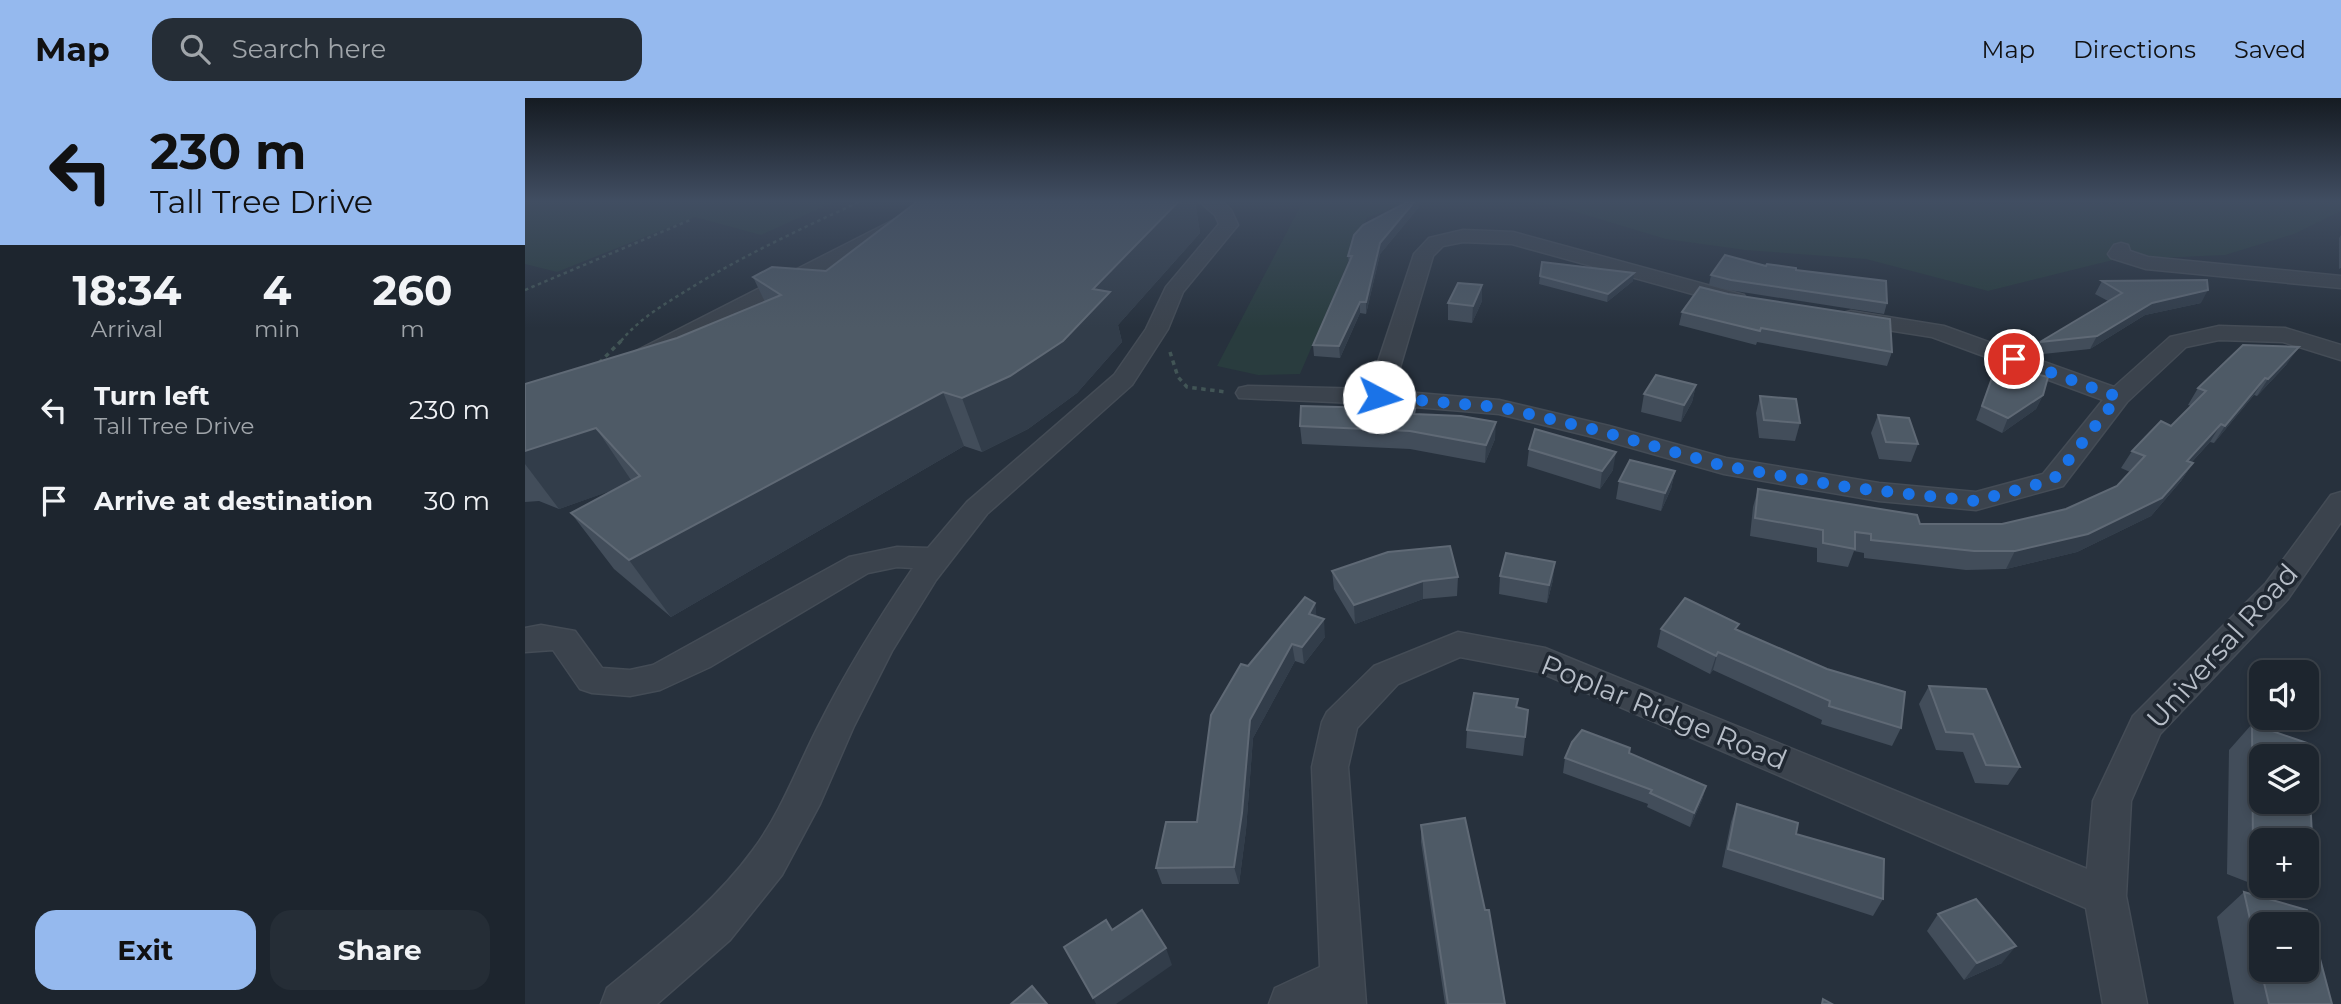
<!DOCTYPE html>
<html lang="en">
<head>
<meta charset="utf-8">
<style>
  :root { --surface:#1d252e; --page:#252d36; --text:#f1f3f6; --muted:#a0a5aa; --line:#3b424a; --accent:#95b9ee }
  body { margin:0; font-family:Montserrat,sans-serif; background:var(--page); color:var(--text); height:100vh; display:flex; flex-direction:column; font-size:26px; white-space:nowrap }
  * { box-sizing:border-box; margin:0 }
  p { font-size:23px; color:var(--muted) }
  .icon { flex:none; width:38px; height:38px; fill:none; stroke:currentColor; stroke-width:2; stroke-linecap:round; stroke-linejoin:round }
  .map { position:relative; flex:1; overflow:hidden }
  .drawer { display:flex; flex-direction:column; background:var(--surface); width:525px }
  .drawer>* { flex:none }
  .banner { background:#95b9ee; color:#111; overflow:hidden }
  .fabs { position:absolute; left:1724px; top:562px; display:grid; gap:14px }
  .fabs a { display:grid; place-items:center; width:70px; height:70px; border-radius:14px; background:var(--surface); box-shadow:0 4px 10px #0003,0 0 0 2px var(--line); font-size:35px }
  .pin { position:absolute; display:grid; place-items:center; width:60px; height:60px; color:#fff; margin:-30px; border:4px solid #fff; border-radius:50%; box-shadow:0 2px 7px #0007 }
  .me { position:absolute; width:77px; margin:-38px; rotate:95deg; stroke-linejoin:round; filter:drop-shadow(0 0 5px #0008) }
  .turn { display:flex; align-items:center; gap:24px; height:147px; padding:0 35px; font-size:32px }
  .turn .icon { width:91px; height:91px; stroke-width:2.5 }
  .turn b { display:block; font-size:49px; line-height:60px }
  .eta { display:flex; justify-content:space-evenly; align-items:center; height:119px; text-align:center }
  .eta b { font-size:42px; font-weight:700; line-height:49px }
  .primary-button { display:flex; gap:14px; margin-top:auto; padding:14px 35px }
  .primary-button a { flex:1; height:80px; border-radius:21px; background:var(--accent); color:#111; font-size:28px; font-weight:700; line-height:80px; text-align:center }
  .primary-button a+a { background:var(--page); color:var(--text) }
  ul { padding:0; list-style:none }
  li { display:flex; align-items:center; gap:21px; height:91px; padding:0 35px }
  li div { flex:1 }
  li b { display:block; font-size:26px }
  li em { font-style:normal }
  header { display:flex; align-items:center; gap:42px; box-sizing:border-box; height:98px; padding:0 35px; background:var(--accent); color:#111 }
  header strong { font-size:33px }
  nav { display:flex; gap:38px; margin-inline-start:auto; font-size:24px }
  .search { width:490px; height:63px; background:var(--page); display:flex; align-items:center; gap:18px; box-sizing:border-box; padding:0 24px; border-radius:21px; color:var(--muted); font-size:26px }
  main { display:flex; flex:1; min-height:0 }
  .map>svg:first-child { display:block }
  .green { fill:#293c3e }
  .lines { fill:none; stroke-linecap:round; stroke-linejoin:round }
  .minor-casing { stroke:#444c56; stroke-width:3 }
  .path-far1 { stroke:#425556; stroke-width:2.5; stroke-dasharray:3.5 3.5; stroke-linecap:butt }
  .path { stroke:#425556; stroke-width:3.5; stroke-dasharray:4.5 4.5; stroke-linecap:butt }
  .minor { fill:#3b434d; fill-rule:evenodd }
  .wall { fill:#424d5a; fill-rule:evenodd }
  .shaded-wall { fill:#323d4a }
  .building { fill:#4e5a66; stroke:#5f6975; stroke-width:2; fill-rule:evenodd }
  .route { stroke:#1a73e8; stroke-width:12; stroke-dasharray:0 21.6 }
  .labels { text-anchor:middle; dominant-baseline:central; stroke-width:7; stroke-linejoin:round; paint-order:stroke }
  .near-street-label { font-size:28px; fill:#b7bec8; stroke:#202832 }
</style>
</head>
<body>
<header>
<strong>Map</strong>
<div class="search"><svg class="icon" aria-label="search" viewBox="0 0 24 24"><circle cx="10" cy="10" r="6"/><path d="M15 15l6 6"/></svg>Search here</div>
<nav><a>Map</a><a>Directions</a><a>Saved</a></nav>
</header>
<main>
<section class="drawer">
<div class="banner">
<div class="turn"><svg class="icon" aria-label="left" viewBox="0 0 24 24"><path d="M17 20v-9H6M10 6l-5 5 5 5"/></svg><div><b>230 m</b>Tall Tree Drive</div></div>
</div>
<div class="eta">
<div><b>18:34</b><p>Arrival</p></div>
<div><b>4</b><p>min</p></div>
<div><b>260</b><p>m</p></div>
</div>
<ul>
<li><svg class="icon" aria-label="left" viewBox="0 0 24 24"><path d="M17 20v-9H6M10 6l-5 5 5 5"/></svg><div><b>Turn left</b><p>Tall Tree Drive</p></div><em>230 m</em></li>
<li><svg class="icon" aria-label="arrive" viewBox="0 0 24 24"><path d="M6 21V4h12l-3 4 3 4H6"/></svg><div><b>Arrive at destination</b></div><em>30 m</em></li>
</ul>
<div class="primary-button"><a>Exit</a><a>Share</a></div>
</section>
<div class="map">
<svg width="1816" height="906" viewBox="0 0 1816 906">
  <rect width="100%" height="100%" fill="#27313d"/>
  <g class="green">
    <path d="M0,103h311l-75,34 -66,-18 -138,55 -32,-8z"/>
    <path d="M778,103h106l-42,17 -67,156 -42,1 -41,-9z"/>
    <path d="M998,103h418l56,4 344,-4v10l-47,23 -69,21 -112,5 -125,31 -122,-32 -121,-9 -79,-11 -110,-33z"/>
  </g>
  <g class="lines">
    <defs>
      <g id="minor">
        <path d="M406,103h27l-306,160h-16l-4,-5 4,-5z"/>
        <path d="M674,103h23l9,9 7,15 -55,67 -15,37 -36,56 -145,129 -51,66 -44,71 -38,75 -34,78 -38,71 -52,65 -73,64h-56l6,-16c52,-43 106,-83 146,-138 29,-39 45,-85 67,-127 27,-54 59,-105 93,-155l-16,-1 -29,6 -158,94 -50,23 -30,6 -38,-3 -12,-4 -27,-39 -28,2v-24l16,-3 34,6 27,37 28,2 23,-5 196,-108 48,-10 31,1 39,-46 147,-127 32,-46 20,-42 53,-63 -4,-9z"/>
        <path d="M938,132l50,2 231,63 3,5 -3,5 -8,1 -224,-62 -49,-2 -20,4 -10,10 -40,135 106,9 110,26 117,32 153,25 97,9 67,-18 60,-74 -171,-63 -89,-14 -3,-5 3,-5 8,-2 93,15 170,61 56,-50 49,-11 66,2 56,17v15l-58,-18 -64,-2 -33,7 -59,55 -64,84 -87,24 -97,-9 -155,-27 -131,-37 -94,-23 -120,-10 -140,-6 -3,-5 3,-5 9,-2 121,3 45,-135 15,-16z"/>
        <path d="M1596,145l7,2 2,6 18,6 193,19v12l-195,-19 -35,-11 -3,-4 6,-9z"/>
        <path d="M1816,394v30l-53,77 -128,135 -29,67 -5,95 21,108h-44l-17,-96 -547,-236 -79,-15 -62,27 -41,44 -9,39 18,237h-97l6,-16 45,-21 -8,-200 10,-45 5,-10 47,-46 84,-34 87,16 542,221 6,-68 40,-85 133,-133 65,-88z"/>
      </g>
    </defs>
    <use href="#minor" class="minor-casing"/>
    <g class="path-far1">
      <path d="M0,192l165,-70"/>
      <path d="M96,243c19,-23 44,-37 68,-52 55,-34 114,-61 172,-88"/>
    </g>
    <g class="path">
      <path d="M645,254l8,25 9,10 39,5"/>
      <path d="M74,265l24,-24"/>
    </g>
    <use href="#minor" class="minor"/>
  </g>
  <g class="wall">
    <path d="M393,103h277l5,32 -82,92 4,17 -45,51 -49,36 -46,23 -18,-6 -293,171 -57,-48 -43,-56 44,-24 -56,20 -20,-8 -14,1v-118l152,-46 88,-36 -12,-25 73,-6z"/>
    <path d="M884,103h10v6l-39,47 -14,60 -6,-1 -20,45 -26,-2 -1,-11 36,-82 -1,-7z"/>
    <path d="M1816,137v33l-2,1v-31z"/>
    <path d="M1241,168l30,4 91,33 -3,11 -155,-24 -20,-5 2,-10z"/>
    <path d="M1015,178l93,5 -26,21 -68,-18z"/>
    <path d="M1577,183l99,22 -56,12 -55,34 -56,6 6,-13 68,-41 -13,-7z"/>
    <path d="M957,187v16l-10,22 -24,-3v-17z"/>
    <path d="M1157,214l210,40 -5,14 -130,-24 -1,3 -77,-20z"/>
    <path d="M1472,266l46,31 -7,14 -34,24 -26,-13z"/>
    <path d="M1762,266l-30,32 -3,-1 -40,48 -4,-1 -19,21h2l-12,18 -30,35 -74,36 -71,17 -40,1 -102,-12v-5l-10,-2 -6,16 -31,-5v-14l-67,-12 3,-29 5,-18 162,35h82l64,-15 51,-23 13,-14 -9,-4 11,-17 39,-25 20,-20 -3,-1 10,-17z"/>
    <path d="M1171,287l-4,17 -11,20 -40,-10 3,-18z"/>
    <path d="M1235,298l40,27 -5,18 -36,-3 -3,-25z"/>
    <path d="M890,316l80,25 -10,24 -75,-14 -108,-5 -2,-18z"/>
    <path d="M1353,317l40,29 -7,18 -32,-3 -8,-26z"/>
    <path d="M1004,351l84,21 -13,19 -73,-23z"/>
    <path d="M1150,373l-4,18 -10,22 -45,-12 3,-18z"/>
    <path d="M807,473l126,6 -1,19 -34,3 -68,25 -21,-35z"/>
    <path d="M975,478l53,4 -6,23 -48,-9z"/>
    <path d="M790,505l1,14 9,20 -21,27 -9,-3 -42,77 -7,92 -7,54h-77l-6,-16 41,-46 51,-156z"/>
    <path d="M1136,531l76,1 164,98 -9,18 -71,-22 1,-4 -109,-50 -3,4 -53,-27z"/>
    <path d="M1404,588l91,81 -12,18 -33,-2 -12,-31 -27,-2 -17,-46z"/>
    <path d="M993,601l-1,8 11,3 -5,46 -57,-8 1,-18z"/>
    <path d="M1727,626l55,19 7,129 -7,7v-39h-46v46h38l-13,11 -59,-23 2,-124zM1736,658h46v46h-46z"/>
    <path d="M1105,650l-1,5 77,33 -4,14 -12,27 -43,-20 1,-3 -85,-31 2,-15z"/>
    <path d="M1212,706l59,30 87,65 -10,17 -151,-49 9,-45z"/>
    <path d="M896,727l84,179h-60l-24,-162z"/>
    <path d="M1719,794l88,112h-98l-17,-87z"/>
    <path d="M1413,816l64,49 -38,17 -37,-49z"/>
  </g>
  <g class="shaded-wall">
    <path d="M654,103h16l5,32 -82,92 4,17 -45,51 -49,36 -46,23 -20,-54 131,-109z"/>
    <path d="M890,103h4v6l-39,47 -14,60v-12l14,-59z"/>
    <path d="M1109,175l-1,8 -26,21 1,-8z"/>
    <path d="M957,187v16l-10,22 1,-17z"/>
    <path d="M1683,192l-7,13 -56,12 -55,34 7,-13 55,-33z"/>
    <path d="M835,204v11l-20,45 -1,-12z"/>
    <path d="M1774,249l-12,17 -30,32 11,-17z"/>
    <path d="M1740,280l-11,17 -40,48 11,-17z"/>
    <path d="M1171,287l-4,17 -11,20 3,-17z"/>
    <path d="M418,294l21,54 -293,171 -42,-57z"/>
    <path d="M1518,297l-7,14 -34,24 6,-15z"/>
    <path d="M971,324l-1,17 -10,24 1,-18z"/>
    <path d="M1696,326l-11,18 -34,37 11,-18z"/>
    <path d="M71,330l37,55 -74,26 -34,-45v-13z"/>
    <path d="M1091,354l-3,18 -13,19 2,-18z"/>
    <path d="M1668,365l-12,18 -30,35 -74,36 -71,17 9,-18z"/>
    <path d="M1150,373l-4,18 -10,22 4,-18z"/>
    <path d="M1030,464l-2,18 -6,23 2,-18z"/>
    <path d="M898,483v18l-68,25 -1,-19z"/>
    <path d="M790,505l2,18 -8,-7z"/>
    <path d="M799,521l1,18 -21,27 -2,-17z"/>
    <path d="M767,546l3,17 -42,77 -7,92 -7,54 -5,-17 16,-147z"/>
    <path d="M1193,554l-5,18 -3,4 6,-18z"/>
    <path d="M1181,688l-4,14 -12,27 4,-14z"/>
    <path d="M1491,848l-14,17 -38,17 13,-17z"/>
    <path d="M641,850l6,17 -56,39h-20l-3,-6z"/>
  </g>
  <g class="building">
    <path d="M393,103h261l-86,88 17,3 -47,49 -53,35 -48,22 -19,-6 -314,168 -58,-47 69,-37 -44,-48 -71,23v-67l152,-46 104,-43 -28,-18 19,-10 54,4z"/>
    <path d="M884,103h6l-35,42 -14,59h-6l-21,44 -26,-1 39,-89h-4l6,-21 9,-10z"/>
    <path d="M1200,157l41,11 1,-2 29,4v2l90,11 1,22 -156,-23 -20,-5z"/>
    <path d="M1017,164l92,11 -26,21 -68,-18z"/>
    <path d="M1682,182l1,10 -56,13 -55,33 -57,6 82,-49 -20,-12z"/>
    <path d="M933,185l24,2 -9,21 -25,-3z"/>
    <path d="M1175,189l28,7 162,25 2,33 -131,-24 -1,3 -78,-19z"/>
    <path d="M1718,247l56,2 -31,32 -3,-1 -40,48 -4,-2 -34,37 6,2 -31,35 -74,36 -73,17h-41l-103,-11v-6l-16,-2v17l-32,-6v-13l-68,-12 3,-29 159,26 3,9h82l64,-15 51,-23 28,-30 -13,-5 29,-30 10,5 35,-35 -8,-3z"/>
    <path d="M1472,266l51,13 -5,18 -35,23 -26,-12z"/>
    <path d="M1131,277l40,10 -12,20 -40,-11z"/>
    <path d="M1235,298l36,3 4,24 -36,-3z"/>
    <path d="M776,308l114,3 -1,5 47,2 35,6 -10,23 -76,-14 -110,-5z"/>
    <path d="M1353,317l31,3 9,26 -32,-2z"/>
    <path d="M1010,331l81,23 -14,19 -73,-22z"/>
    <path d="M1105,362l45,11 -10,22 -46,-12z"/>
    <path d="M925,448l8,31 -35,4 -69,24 -22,-34 56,-19z"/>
    <path d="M981,455l49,9 -6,23 -49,-9z"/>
    <path d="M780,499l10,6 -6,11 15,5 -22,28 -10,-3 -42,76 -8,93 -8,54 -78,1 10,-46h31l14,-107 30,-51 7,2z"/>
    <path d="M1160,500l54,26 -4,5 92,40 78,23 -4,36 -72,-22 1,-5 -112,-49 -2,4 -55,-27z"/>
    <path d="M1404,588l57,3 34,78 -34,-2 -13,-31 -27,-2z"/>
    <path d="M949,595l44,6 -2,8 12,3 -3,27 -58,-7z"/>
    <path d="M1727,626l55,19 7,129 -7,-3v-29h-46v11l-8,-3zM1736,658h46v46h-46z"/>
    <path d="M1057,632l48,18 -1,5 77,33 -12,27 -44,-20 2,-3 -87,-32 7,-16z"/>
    <path d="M1212,706l61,19 -2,11 88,25 -1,40 -155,-50z"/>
    <path d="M940,720l20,92h4l16,94h-57l-27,-179z"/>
    <path d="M1719,794l63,18 25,94h-63l-8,-34h46v-46h-46v45z"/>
    <path d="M1451,801l40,47 -39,17 -39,-49z"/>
    <path d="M617,812l24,38 -73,50 -29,-51 42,-27 6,10z"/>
    <path d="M507,888l15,18h-36z"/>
    <path d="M1298,901l9,5h-10z"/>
  </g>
  <linearGradient id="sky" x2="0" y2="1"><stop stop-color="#151b22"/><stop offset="0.45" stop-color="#414e62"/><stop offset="1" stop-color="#414e62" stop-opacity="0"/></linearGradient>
  <rect width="1816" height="230" fill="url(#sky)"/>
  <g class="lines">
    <path class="route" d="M854,299l120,10 101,24 124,35 129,22 123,13 77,-21 65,-83 -104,-38"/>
  </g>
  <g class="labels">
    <g class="near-street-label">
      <text transform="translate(1697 548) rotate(-48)">Universal Road</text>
      <text transform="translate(1139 614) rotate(22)">Poplar Ridge Road</text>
    </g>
  </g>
</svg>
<div class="fabs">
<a><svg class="icon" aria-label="sound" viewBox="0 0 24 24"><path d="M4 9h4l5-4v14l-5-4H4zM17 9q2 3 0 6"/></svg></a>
<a><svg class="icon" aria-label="layers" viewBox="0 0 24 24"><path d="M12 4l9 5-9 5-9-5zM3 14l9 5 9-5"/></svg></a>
<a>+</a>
<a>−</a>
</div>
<div class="pin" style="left:1489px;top:261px;background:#d93025"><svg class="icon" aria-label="arrive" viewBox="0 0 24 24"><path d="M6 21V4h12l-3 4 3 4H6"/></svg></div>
<svg class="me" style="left:854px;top:299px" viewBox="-20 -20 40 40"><circle r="19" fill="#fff"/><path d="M0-13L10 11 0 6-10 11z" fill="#1a73e8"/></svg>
</div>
</main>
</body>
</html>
